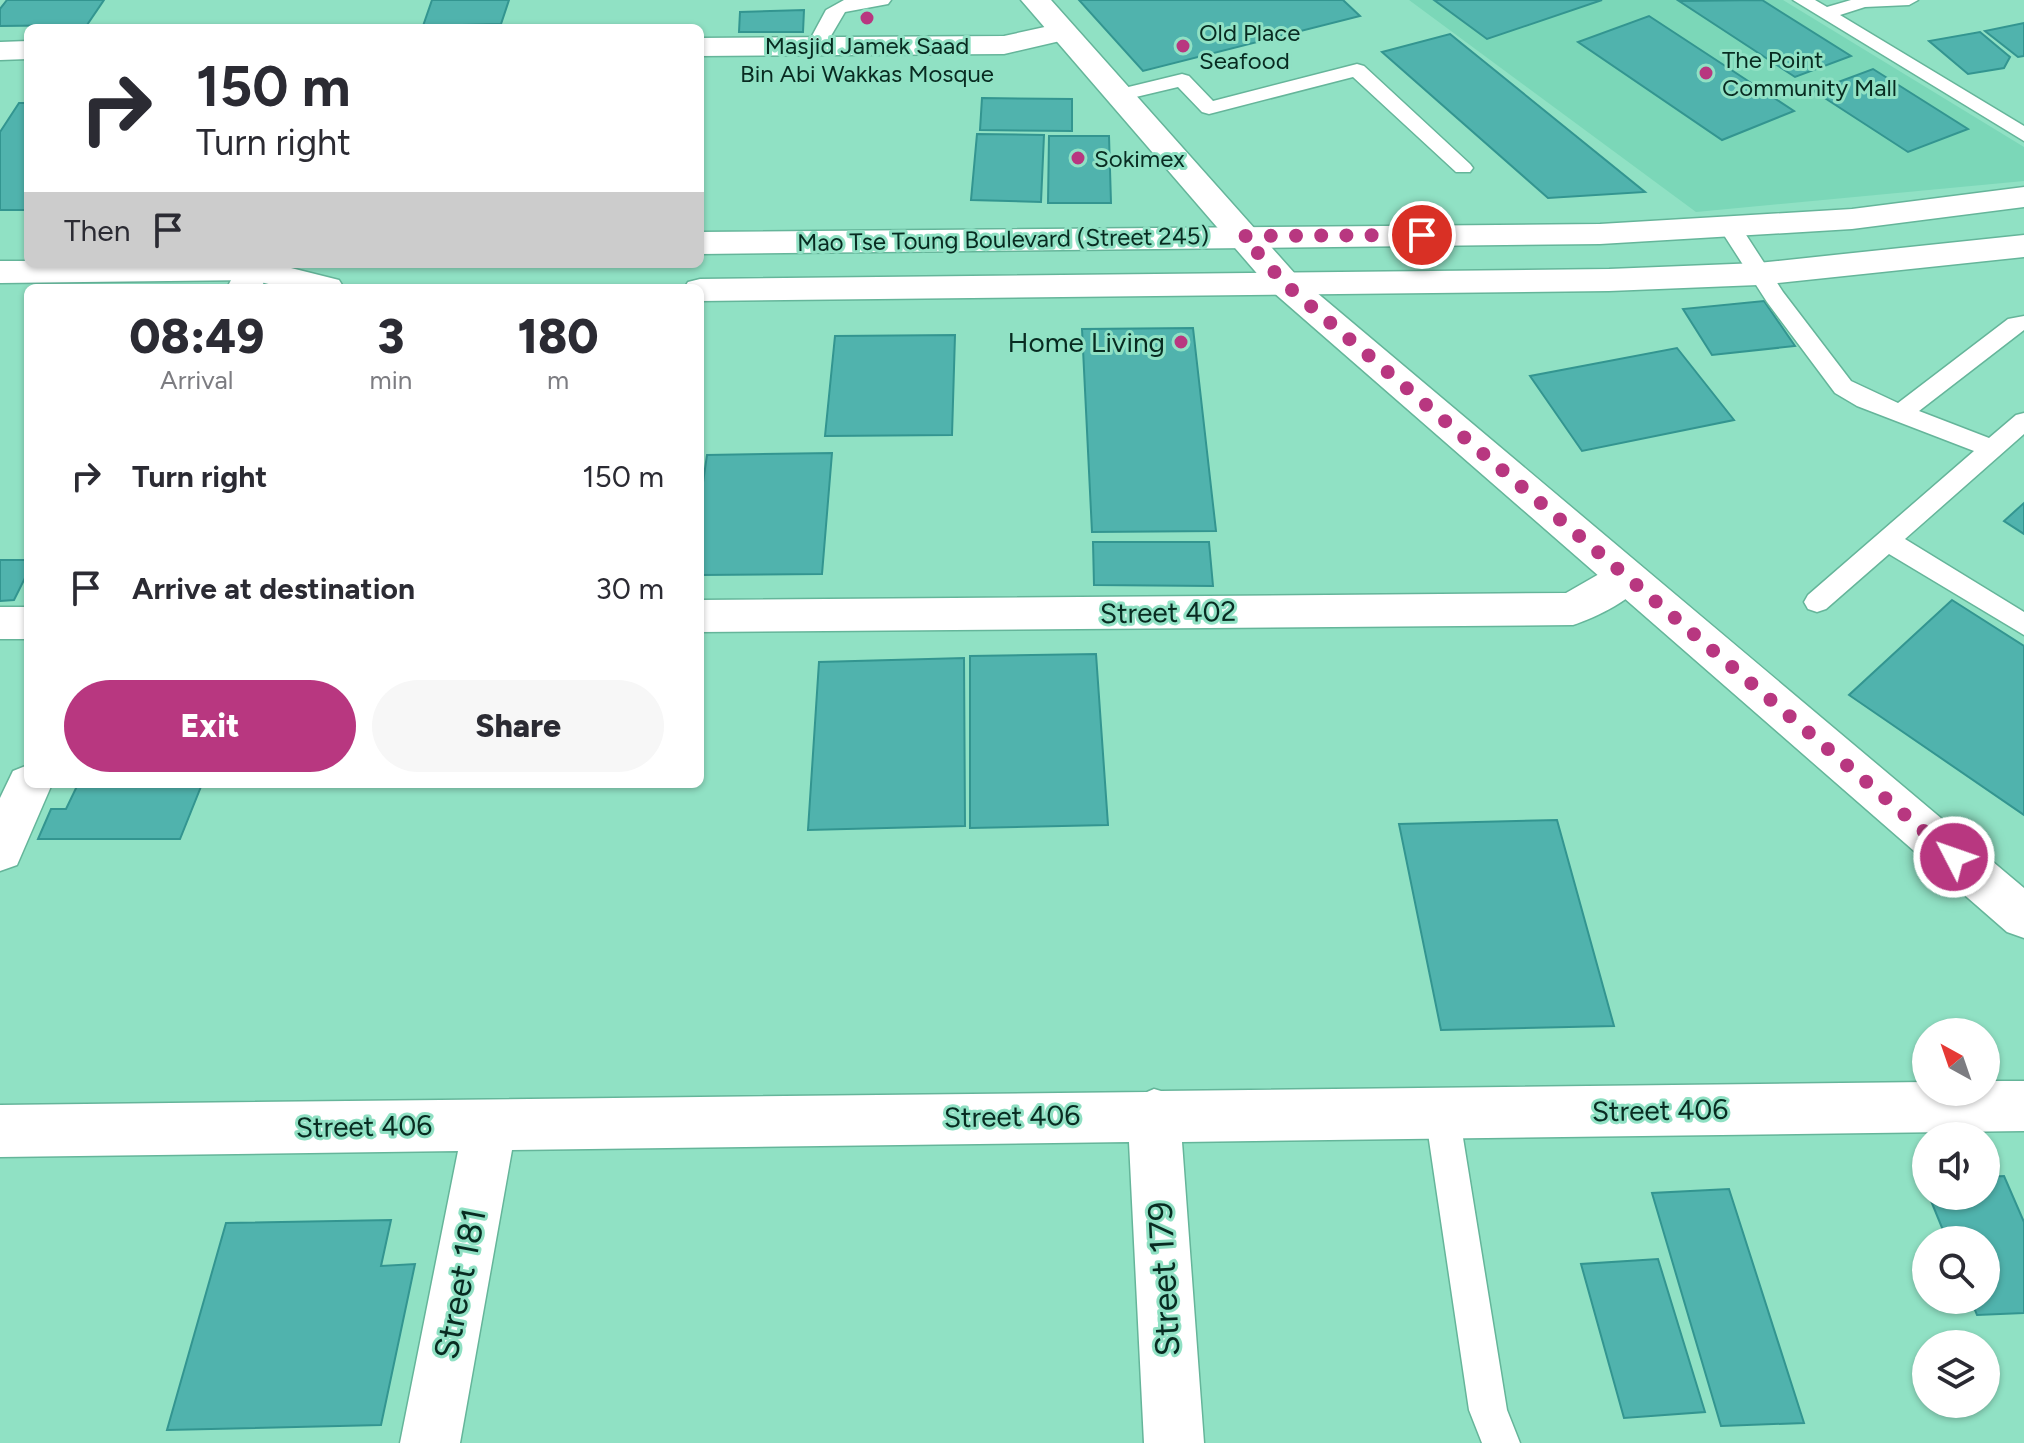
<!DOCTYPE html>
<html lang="en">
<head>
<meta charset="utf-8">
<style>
  :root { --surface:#fff; --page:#f7f7f7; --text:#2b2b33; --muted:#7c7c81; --accent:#b83780 }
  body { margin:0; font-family:Figtree,sans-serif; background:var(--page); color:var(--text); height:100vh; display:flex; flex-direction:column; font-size:30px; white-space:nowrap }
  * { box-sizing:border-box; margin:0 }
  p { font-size:26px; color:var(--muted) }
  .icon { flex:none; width:44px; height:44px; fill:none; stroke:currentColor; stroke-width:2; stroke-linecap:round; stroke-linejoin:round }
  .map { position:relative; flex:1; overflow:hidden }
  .side { position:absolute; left:24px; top:284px; width:680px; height:504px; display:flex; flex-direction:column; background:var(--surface); border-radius:12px; box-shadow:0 2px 6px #0004 }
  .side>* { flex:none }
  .banner { position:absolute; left:24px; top:24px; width:680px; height:244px; border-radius:12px; box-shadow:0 2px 6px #0004; background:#fff; color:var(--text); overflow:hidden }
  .needle { width:52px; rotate:320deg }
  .fabs { position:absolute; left:1912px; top:1018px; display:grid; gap:16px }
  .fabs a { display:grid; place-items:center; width:88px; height:88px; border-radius:50%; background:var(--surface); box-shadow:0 2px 6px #0004; font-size:40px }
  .pin { position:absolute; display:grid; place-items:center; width:68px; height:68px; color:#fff; margin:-34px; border:4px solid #fff; border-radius:50%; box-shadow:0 2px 8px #0007 }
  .me { position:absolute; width:88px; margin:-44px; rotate:311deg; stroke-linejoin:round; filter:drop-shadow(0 0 6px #0008) }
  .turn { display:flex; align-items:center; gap:28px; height:168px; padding:0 40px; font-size:36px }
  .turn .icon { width:104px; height:104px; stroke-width:2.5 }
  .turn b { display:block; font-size:56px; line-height:68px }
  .then { display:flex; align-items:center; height:76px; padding:0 40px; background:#0003; gap:16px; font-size:30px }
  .eta { display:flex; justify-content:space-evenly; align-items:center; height:136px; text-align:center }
  .eta b { font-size:48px; font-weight:800; line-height:56px }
  .primary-button { display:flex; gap:16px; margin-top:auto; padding:16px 40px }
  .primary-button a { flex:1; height:92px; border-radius:48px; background:var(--accent); color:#fff; font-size:32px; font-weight:800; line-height:92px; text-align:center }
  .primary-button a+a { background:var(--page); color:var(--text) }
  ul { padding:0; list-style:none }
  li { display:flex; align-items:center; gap:24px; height:112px; padding:0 40px }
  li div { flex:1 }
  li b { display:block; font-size:30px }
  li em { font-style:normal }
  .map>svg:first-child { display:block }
  .built { fill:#7bd7b8 }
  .building { fill:#50b3ad; stroke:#339590; stroke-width:2 }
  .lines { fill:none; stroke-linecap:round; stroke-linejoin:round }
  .service-casing { stroke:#65b59a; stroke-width:3 }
  .minor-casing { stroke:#65b59a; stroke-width:3 }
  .tertiary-casing { stroke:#65b59a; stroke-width:3 }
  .secondary-casing { stroke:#65b59a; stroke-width:3 }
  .service { fill:#fff; fill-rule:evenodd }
  .minor { fill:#fff; fill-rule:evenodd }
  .tertiary { fill:#fff; fill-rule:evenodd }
  .secondary { fill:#fff; fill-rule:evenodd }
  .route { stroke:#b83780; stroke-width:14; stroke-dasharray:0 25.2 }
  .poi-dot { fill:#b83780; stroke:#90e1c4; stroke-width:3 }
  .labels { text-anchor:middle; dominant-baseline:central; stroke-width:6; stroke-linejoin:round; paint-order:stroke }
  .far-poi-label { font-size:24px; fill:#082b21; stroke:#90e1c4; text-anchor:start }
  .far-street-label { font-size:24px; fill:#082b21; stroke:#90e1c4 }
  .poi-label { font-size:28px; fill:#082b21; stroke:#90e1c4; text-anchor:end }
  .street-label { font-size:28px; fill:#082b21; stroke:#90e1c4 }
  .near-street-label { font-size:34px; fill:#082b21; stroke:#90e1c4 }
</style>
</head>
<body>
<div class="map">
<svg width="2024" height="1443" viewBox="0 0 2024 1443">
  <rect width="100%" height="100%" fill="#90e1c4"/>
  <path class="built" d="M1409,0h374l241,147v34l-328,31z"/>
  <g class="building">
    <path d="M7,0h97l-17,25 -87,1v-17z"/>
    <path d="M432,0h77l-8,24 -78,2z"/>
    <path d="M1079,0h264l17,16 -217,55z"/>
    <path d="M1434,0h168l-115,39z"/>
    <path d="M1762,0l89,56 -56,21 -116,-76z"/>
    <path d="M804,10l-1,22h-64l1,-20z"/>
    <path d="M1649,16l145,95 -72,29 -144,-98z"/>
    <path d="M2024,23v33l-6,1 -33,-26z"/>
    <path d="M1980,32l30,25 -6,11 -36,6 -39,-33z"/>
    <path d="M1450,34l195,158 -97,6 -166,-146z"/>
    <path d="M1873,69l95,60 -60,23 -94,-61z"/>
    <path d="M982,98l90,1v32l-92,-1z"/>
    <path d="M19,103h9v107h-28v-78z"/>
    <path d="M977,134l67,1 -3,67 -70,-2z"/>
    <path d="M1049,136h60l2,67h-63z"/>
    <path d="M1764,301l31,45 -83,9 -29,-46z"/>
    <path d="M1193,328l23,203 -124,1 -10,-203z"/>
    <path d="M955,335l-3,100 -127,1 10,-100z"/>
    <path d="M1677,348l57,72 -152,31 -52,-75z"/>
    <path d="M832,453l-10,121 -122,1v-72l7,-48z"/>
    <path d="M2024,503v31l-20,-13z"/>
    <path d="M1093,542h116l4,44 -119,-1z"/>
    <path d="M0,560h28v12l-14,28 -14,1z"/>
    <path d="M1952,600l72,46v169l-175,-120z"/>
    <path d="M1096,654l12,171 -138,3v-172z"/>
    <path d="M964,658l1,168 -157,4 11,-168z"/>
    <path d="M78,784h124l-22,55h-142l13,-30h15z"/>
    <path d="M1557,820l57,206 -173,4 -42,-206z"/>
    <path d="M2004,1176l20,46v91l-47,2 -6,-15h15v-60h-39l-18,-44h57v-19z"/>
    <path d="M1729,1189l75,234 -83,3 -69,-233z"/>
    <path d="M391,1220l-10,46 34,-2 -34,161 -214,5 59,-207z"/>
    <path d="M1658,1259l47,153 -81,6 -43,-154z"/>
  </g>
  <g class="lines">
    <defs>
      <g id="service">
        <path d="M844,0h47l-3,4 -43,8 -23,39h-14l-2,-4 20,-37z"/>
        <path d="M1793,0h22l12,7 24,-7h67l-9,5 -44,2 -25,8 184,111v15z"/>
        <path d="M1357,64l7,2 106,98 3,4 -3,4h-14l-103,-95 -144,37 -7,-2 -24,-25 -59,14 -10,-6 3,-4 70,-17 7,2 24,25z"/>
        <path d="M1731,222l8,2 44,68 68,89 47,22 110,-84 16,-3v14l-105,81 70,27 27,-23 8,-2v21l-119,105 119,73v23l-135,-81 -63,55 -9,3 -9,-3 -4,-7 4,-7 166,-144 -117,-45 -22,-13 -68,-91 -47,-73z"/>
        <path d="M1442,1097l12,5 5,11 48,297 13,33h-38l-13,-33 -44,-297 5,-11z"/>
      </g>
      <g id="minor">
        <path d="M1063,23l10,3 5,6 -5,6 -69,16 -304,2v-18l304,-2z"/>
        <path d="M28,41v18l-28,1v-18z"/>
        <path d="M1627,562l14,4 6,11c-12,22 -50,40 -74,48l-873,7v-32l866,-7 47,-27z"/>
        <rect x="0" y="607" width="28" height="32"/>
        <path d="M1986,1081h38v50l-842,11 22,301h-60l-15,-301 -617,8 -52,293h-60l58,-292 -458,6v-52l1147,-13 7,-3 7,2 765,-9v10h60z"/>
      </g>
      <g id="tertiary">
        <path d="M1021,0h30l246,276 727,612v50l-17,-6 -734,-640z"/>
        <path d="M239,264h28l3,5 -9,19h-34z"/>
        <path d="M28,765v19h24l-35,81 -17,6v-73l13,-27z"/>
      </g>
      <g id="secondary">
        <path d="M2024,187v20l-172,22 -252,15 -900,10v-22l900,-8 252,-15z"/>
        <path d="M2024,235v22l-266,28 -149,6 -909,10v-13h-16l4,-6 12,-3 909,-10 149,-6z"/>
        <path d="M0,261h28v3h265l-2,4 48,12 5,8h-60l-31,-8 -253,3z"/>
      </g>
    </defs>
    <use href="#service" class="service-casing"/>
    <use href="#minor" class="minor-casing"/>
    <use href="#tertiary" class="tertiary-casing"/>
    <use href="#secondary" class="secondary-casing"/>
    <use href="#service" class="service"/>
    <use href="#minor" class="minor"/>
    <use href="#tertiary" class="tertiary"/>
    <use href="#secondary" class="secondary"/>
  </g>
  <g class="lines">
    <path class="route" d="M1422,235l-179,1 42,48 669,573"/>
  </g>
  <g class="poi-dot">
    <circle cx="867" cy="18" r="8"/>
    <circle cx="1183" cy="46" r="8"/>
    <circle cx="1706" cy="73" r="8"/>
    <circle cx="1078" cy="158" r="8"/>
    <circle cx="1181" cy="342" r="8"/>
  </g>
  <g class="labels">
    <g class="far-poi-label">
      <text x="1199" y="32">Old Place<tspan x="1199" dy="28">Seafood</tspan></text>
      <text x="867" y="45" text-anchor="middle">Masjid Jamek Saad<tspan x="867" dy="28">Bin Abi Wakkas Mosque</tspan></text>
      <text x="1722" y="59">The Point<tspan x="1722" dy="28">Community Mall</tspan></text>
      <text x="1094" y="158">Sokimex</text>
    </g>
    <g class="far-street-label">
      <text transform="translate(1003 239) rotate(-1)">Mao Tse Toung Boulevard (Street 245)</text>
    </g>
    <g class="poi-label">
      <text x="1165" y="342">Home Living</text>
    </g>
    <g class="street-label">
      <text transform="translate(1168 612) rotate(-1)">Street 402</text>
      <text transform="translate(1660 1110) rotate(-1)">Street 406</text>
      <text transform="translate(1012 1116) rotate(-1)">Street 406</text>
      <text transform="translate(364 1126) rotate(-1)">Street 406</text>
    </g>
    <g class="near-street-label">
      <text transform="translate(1164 1279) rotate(-93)">Street 179</text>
      <text transform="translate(460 1284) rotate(-79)">Street 181</text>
    </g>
  </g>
</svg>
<div class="fabs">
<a><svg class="needle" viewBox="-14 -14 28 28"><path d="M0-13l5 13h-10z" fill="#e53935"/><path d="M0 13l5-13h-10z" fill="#7c7c81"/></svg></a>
<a><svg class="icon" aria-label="sound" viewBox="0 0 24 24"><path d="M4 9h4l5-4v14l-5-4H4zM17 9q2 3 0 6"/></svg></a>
<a><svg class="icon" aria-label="search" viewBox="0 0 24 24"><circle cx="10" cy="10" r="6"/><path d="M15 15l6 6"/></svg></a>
<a><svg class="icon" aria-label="layers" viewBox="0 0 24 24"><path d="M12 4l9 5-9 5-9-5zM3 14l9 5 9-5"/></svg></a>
</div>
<div class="pin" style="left:1422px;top:235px;background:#d93025"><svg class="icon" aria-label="arrive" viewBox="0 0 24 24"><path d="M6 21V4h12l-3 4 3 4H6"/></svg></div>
<svg class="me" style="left:1954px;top:857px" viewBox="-20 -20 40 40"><circle r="17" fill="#b83780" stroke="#fff" stroke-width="3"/><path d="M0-11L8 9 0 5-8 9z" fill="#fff"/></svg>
<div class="banner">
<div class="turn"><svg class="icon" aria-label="right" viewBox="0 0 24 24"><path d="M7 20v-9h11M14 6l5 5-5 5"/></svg><div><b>150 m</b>Turn right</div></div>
<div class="then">Then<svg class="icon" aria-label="arrive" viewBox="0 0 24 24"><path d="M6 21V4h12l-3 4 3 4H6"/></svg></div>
</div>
<section class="side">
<div class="eta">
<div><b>08:49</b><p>Arrival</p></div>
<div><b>3</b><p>min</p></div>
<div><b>180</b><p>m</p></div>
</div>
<ul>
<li><svg class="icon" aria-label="right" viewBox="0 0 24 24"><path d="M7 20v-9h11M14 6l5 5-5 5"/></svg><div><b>Turn right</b></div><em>150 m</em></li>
<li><svg class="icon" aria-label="arrive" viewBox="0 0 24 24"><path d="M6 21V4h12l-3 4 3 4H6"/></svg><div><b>Arrive at destination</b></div><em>30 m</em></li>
</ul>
<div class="primary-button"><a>Exit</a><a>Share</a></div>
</section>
</div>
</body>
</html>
